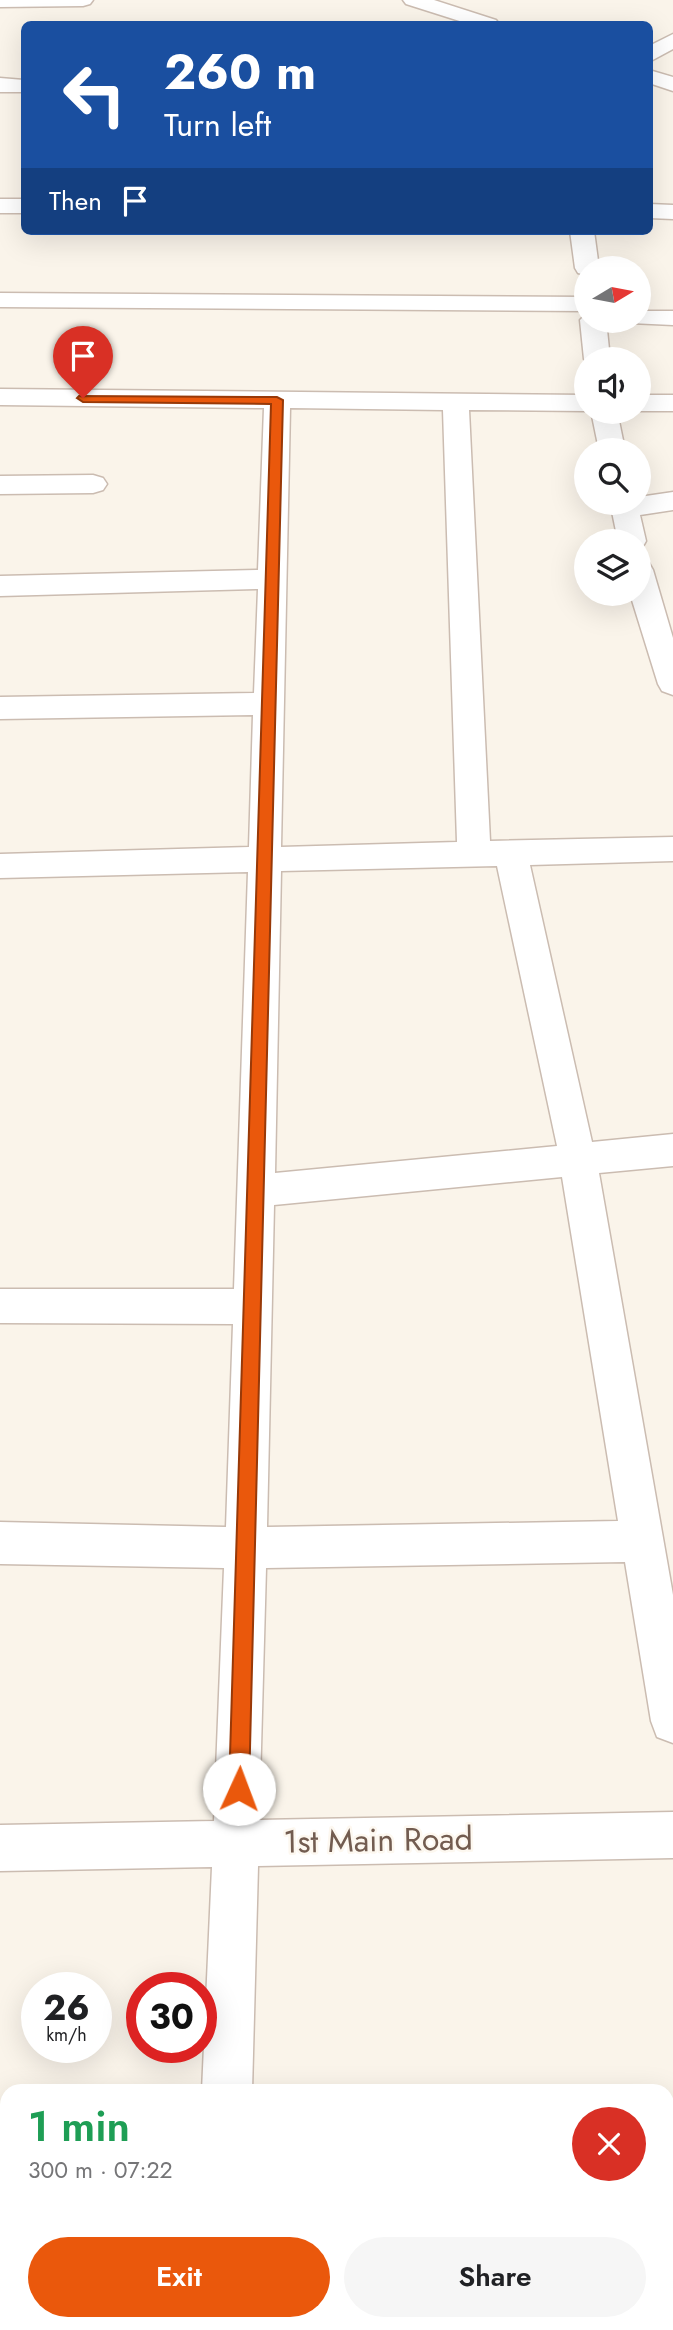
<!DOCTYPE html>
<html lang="en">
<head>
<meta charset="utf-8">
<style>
  :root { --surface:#fff; --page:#f6f6f6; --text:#202124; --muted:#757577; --accent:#ea580c }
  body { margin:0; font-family:Jost,sans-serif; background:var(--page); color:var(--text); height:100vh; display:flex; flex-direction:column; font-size:26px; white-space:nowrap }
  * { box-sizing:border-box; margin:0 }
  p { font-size:23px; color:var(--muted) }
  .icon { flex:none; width:38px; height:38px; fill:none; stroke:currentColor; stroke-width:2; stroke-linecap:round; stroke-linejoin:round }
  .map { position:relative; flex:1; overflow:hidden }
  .panel { position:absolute; left:0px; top:2084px; width:674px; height:247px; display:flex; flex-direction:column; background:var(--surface); border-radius:21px 21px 0 0; box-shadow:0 7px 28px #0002 }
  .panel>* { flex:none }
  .hud { position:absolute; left:21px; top:21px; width:632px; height:214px; border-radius:10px; box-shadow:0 7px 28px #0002; background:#1a4fa0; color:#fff; overflow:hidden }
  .needle { width:46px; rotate:80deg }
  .fabs { position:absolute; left:574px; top:256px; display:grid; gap:14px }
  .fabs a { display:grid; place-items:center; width:77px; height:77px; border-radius:50%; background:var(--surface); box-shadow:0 7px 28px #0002; font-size:35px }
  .speed { position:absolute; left:21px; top:1972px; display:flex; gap:14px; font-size:35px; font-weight:700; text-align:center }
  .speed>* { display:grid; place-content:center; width:91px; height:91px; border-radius:50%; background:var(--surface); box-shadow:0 7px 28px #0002; line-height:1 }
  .speed small { font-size:18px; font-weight:400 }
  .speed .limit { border:10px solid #d22; background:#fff; color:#111 }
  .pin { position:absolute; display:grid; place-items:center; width:60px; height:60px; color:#fff; margin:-72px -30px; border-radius:50% 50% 50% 0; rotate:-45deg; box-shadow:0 0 7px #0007 }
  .pin .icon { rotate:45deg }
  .me { position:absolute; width:77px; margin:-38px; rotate:2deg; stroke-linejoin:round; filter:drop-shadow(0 0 5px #0008) }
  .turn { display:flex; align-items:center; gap:24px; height:147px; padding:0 28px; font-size:32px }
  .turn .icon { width:91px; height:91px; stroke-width:2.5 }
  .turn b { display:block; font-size:49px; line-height:60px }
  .then { display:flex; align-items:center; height:66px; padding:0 28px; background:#0003; gap:14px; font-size:26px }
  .round { display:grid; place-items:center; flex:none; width:74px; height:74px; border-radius:37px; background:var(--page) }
  .head { display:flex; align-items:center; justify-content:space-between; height:119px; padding:0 28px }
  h1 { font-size:42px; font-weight:600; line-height:52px; color:#1e9e55 }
  .cta { display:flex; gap:14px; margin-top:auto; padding:14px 28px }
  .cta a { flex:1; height:80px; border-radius:42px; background:var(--accent); color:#fff; font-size:28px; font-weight:600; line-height:80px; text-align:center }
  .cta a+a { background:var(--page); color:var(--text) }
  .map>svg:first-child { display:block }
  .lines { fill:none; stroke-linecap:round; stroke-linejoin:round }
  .street-casing { stroke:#cbbcb1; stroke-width:3 }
  .street { fill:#fff; fill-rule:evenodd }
  .route { fill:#ea580c; stroke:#983908; stroke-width:2 }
  .labels { text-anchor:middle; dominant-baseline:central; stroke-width:5; stroke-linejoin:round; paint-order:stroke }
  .near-street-label { font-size:32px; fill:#725c50; stroke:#fdf8f0 }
</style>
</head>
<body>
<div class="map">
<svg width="673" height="2330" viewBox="0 0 673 2330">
  <rect width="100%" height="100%" fill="#faf4ea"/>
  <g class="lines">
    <defs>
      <g id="street">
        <path d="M0,0h93l-3,4 -7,2 -83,1z"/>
        <path d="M403,0h31l62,20 3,4h-30l-63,-20z"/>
        <path d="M673,34v15l-24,13v-16z"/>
        <path d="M649,70l24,7v14l-24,-8z"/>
        <path d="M0,78l24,2v12h-24z"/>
        <rect x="0" y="199" width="24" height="14"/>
        <path d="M649,204l24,1v14l-24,-1z"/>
        <path d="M570,231h24l5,37h-13v7l-8,-2 -3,-5z"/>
        <path d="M0,293l586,4v14l-586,-4z"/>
        <path d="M639,311h34v14l-43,-2 -2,-3h11z"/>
        <path d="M586,314v6h20l4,39h-24v3l-2,-3 -4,-39z"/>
        <path d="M0,389l586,6v16l-117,-1 21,431 183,-4v24l-143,4 62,277 81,-8v32l-74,7 74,422v148l-16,-6 -6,-16 -26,-159 -359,6 -7,252 414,-8v46l-415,8 -6,225h-50l10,-224 -212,4v-46l214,-4 10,-253 -224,-4v-42l226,5 7,-203 -233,-1v-34h234l14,-417 -248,6v-24l249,-7 4,-132 -253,4v-22l254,-4 4,-104 -258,7v-20l258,-6 6,-162 -264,-3zM290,408l153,2 14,432 -176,5zM497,866l60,280 -282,27 6,-302zM562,1177l56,344 -351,6 7,-322z"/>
        <rect x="639" y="395" width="34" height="16"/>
        <path d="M591,411h26l8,39h-26z"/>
        <path d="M93,475l10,3 4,6 -4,6 -10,3 -93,1v-18z"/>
        <path d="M673,492v18l-33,5 6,26 -4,7h-3v-7h-21l-8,-39h29v-5z"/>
        <path d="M639,561l10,2 4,7 20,68v57l-11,-4 -4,-7 -27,-87 -1,-4h9z"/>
        <rect x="192" y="2324" width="52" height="6"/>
      </g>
    </defs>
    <use href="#street" class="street-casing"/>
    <use href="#street" class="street"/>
  </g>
  <path class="route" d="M79,396l198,1 6,3 -34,1389 -3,7 -7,3 -7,-3 -3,-7 42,-1385 -188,-2 -6,-4z"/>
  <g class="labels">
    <g class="near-street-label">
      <text transform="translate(378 1840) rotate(-1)">1st Main Road</text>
    </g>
  </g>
</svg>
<div class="fabs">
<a><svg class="needle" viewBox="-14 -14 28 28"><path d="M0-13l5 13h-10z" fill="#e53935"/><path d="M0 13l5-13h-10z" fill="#757577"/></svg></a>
<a><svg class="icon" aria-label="sound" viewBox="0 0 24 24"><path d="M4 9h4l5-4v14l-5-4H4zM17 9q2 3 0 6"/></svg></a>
<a><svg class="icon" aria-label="search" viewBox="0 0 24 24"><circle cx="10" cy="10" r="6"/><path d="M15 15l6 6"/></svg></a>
<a><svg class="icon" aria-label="layers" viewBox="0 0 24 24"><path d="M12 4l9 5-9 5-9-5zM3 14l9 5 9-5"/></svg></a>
</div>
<div class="speed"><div>26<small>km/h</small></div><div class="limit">30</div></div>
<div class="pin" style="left:83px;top:398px;background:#d93025"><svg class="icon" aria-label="arrive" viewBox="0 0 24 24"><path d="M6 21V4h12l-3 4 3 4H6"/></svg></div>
<svg class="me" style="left:239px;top:1789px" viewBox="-20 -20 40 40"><circle r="19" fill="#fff"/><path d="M0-13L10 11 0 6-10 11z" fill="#ea580c"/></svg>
<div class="hud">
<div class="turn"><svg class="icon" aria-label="left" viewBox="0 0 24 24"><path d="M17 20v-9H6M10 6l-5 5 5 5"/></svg><div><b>260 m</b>Turn left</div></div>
<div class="then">Then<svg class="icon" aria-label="arrive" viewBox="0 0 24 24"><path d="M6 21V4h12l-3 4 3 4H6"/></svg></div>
</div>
<section class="panel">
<div class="head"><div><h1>1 min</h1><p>300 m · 07:22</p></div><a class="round" style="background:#d93025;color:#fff"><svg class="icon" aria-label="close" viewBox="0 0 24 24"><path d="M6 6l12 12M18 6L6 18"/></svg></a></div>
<div class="cta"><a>Exit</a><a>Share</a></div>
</section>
</div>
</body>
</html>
